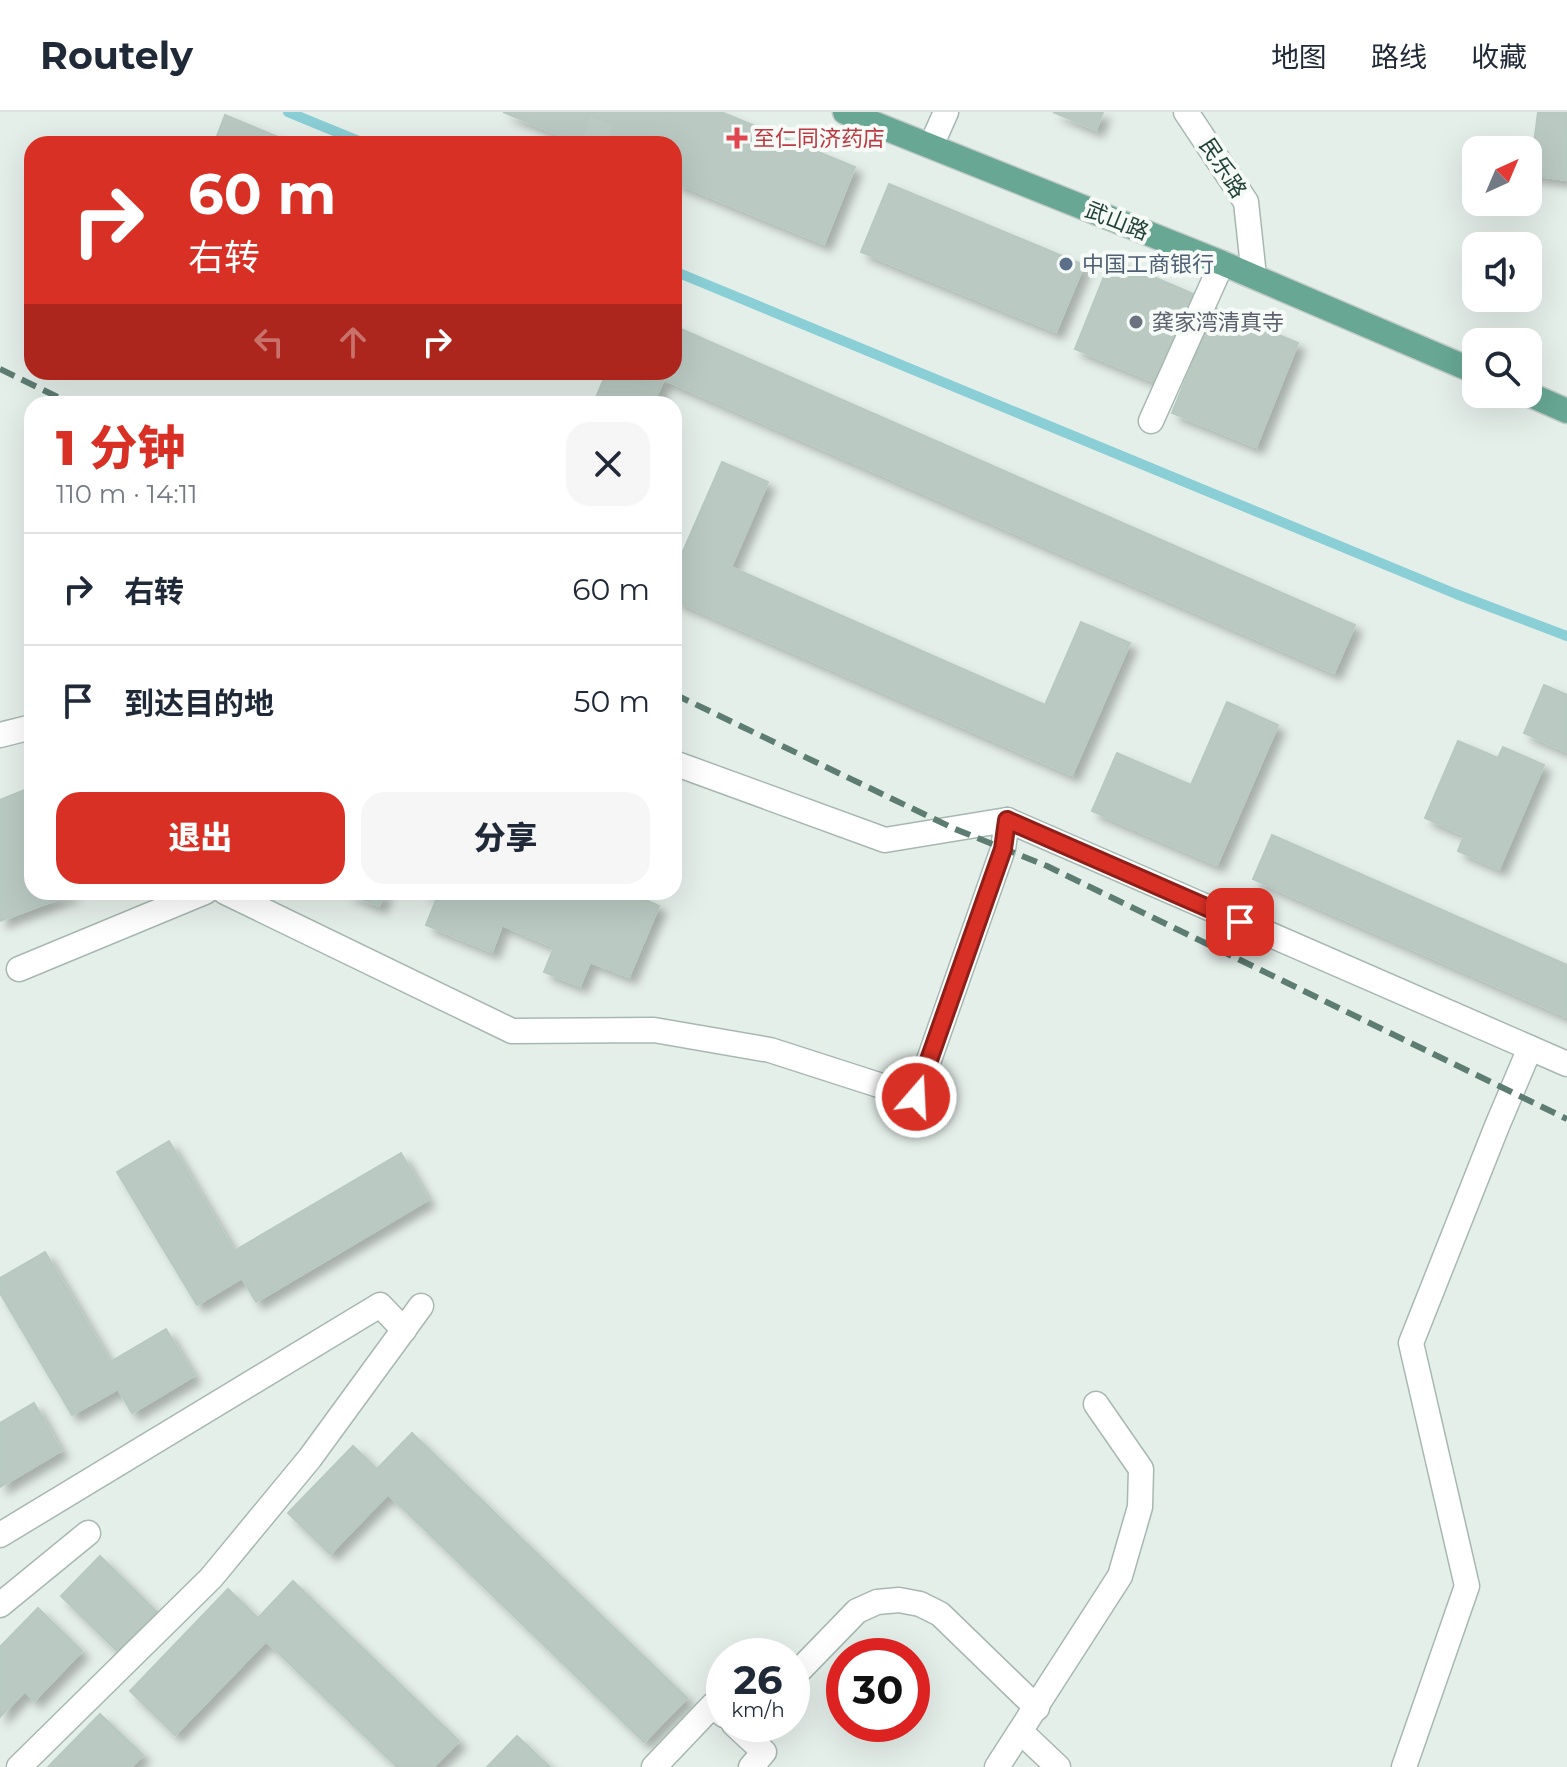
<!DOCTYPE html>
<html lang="zh">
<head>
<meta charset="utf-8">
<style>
  :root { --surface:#fff; --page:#f6f6f7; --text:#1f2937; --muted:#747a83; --line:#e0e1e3; --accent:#d93025 }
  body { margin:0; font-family:Montserrat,"Noto Sans SC",sans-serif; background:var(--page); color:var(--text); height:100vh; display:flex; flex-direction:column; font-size:30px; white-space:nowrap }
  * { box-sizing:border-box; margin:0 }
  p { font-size:26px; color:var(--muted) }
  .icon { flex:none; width:44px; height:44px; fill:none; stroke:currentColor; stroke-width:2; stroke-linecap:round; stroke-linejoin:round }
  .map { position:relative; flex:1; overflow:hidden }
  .panel { position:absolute; left:24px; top:284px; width:658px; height:504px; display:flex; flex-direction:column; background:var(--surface); border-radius:24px; box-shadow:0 8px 32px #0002 }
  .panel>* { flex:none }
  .banner { position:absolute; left:24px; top:24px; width:658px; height:244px; border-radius:24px; box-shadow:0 8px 32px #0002; background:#d93025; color:#fff; overflow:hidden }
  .needle { width:52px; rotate:44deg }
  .fabs { position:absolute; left:1462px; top:24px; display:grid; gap:16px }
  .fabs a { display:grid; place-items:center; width:80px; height:80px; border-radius:16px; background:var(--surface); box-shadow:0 8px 32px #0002; font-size:40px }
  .speed { position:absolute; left:706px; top:1526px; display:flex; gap:16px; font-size:40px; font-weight:700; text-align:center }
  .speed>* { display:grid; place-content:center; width:104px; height:104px; border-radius:50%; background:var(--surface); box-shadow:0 8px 32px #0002; line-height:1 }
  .speed small { font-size:20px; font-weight:400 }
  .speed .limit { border:12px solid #d22; background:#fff; color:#111 }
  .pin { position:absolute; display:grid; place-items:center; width:68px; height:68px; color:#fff; margin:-34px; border-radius:16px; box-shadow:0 4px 12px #0006 }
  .me { position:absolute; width:88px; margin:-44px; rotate:19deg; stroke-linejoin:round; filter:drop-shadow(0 0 6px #0008) }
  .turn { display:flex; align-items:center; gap:28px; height:168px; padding:0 32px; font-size:36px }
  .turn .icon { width:104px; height:104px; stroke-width:2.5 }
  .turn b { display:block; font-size:56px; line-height:68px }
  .lanes { display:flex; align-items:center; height:76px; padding:0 32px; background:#0003; justify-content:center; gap:40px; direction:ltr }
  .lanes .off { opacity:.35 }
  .round { display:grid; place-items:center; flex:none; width:84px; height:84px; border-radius:24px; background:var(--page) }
  .summary { display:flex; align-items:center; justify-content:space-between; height:136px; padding:0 32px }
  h1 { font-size:48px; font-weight:800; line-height:60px; color:var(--accent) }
  .primary-button { display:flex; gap:16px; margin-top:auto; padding:16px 32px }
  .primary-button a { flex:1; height:92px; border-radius:24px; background:var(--accent); color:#fff; font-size:32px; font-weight:800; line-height:92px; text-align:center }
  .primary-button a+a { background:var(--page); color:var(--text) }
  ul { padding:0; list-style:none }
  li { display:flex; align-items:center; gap:24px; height:112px; padding:0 32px; border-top:2px solid var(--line) }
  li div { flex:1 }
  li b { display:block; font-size:30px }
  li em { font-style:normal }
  header { display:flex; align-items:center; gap:48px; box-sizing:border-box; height:112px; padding:0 40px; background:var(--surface); border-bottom:2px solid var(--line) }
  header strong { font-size:38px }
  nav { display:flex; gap:44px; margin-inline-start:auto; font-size:28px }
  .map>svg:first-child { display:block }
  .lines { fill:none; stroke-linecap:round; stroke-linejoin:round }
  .stream { stroke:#8aced6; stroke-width:10 }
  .building { fill:#bacac3; stroke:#b7c9c1; stroke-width:2; filter:url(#shadow) }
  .minor-tunnel { stroke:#beccc6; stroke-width:24; stroke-dasharray:24 12; stroke-linecap:butt }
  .minor-casing { stroke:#a7b8b1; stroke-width:27 }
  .major-casing { stroke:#c1cac7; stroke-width:27 }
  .minor { stroke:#fff; stroke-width:24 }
  .major { stroke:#67a794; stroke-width:24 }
  .rail { stroke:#5d7d73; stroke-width:6; stroke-dasharray:16 8; stroke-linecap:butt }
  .route-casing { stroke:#8d1f18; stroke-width:20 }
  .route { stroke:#d93025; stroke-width:14 }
  .health-dot { fill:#e0444e; stroke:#f6fbf8; stroke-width:3 }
  .service-dot { fill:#5c6f8a; stroke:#f6fbf8; stroke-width:3 }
  .worship-dot { fill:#6b7280; stroke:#f6fbf8; stroke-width:3 }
  .labels { text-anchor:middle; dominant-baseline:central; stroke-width:8; stroke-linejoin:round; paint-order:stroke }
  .health-label { font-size:22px; fill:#be3a42; stroke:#f6fbf8; text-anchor:start }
  .street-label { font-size:22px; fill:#224238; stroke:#f6fbf8 }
  .service-label { font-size:22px; fill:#4e5e75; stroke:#f6fbf8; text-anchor:start }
  .worship-label { font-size:22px; fill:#5b616d; stroke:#f6fbf8; text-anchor:start }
</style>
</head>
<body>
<header>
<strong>Routely</strong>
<nav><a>地图</a><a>路线</a><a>收藏</a></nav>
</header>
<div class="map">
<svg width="1567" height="1655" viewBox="0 0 1567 1655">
  <defs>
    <filter id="shadow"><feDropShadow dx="7" dy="7" stdDeviation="4" flood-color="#0004"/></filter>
  </defs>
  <rect width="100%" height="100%" fill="#e5efea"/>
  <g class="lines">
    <g class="stream">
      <path d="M288,0l78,32"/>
      <path d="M674,159l782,323 111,42"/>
    </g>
  </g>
  <g class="building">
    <path d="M503,0h218l134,55 -31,77 -150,-62v-38h-93z"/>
    <path d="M1053,0h50l-7,18z"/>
    <path d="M1538,0l29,1v67l-37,-5z"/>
    <path d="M225,3l63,26 -1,3h-73z"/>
    <path d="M889,72l195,81 -28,67 -195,-80z"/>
    <path d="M1111,147l85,36 -36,89 -85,-35z"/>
    <path d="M1215,196l83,35 -42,104 -84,-34z"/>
    <path d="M674,214l681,299 -21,48 -687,-301h27z"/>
    <path d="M607,260h40l17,7 -11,25h-60z"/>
    <path d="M722,350l46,20 -37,85 314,138 36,-83 49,21 -58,132 -398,-175v-28z"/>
    <path d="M1544,573l23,10v57l-43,-19z"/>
    <path d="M1227,590l51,23 -61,140 -125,-54 25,-58 74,32z"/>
    <path d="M1458,629l40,17 5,-11 41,18 -45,104 -41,-18 6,-16 -39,-17z"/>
    <path d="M32,675v105l42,1 -74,28v-121z"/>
    <path d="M1272,723l295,130v52l-314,-138z"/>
    <path d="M345,780h40l-6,14z"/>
    <path d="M422,780h206l31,14 -30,71 -39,-15 -10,24 -36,-14 10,-25 -52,-22 -10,27 -66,-27 11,-27z"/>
    <path d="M169,1029l65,110 167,-98 27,47 -172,102 -14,-24 -45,27 -80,-133z"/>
    <path d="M45,1140l65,110 56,-33 28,47 -62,37 -14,-24 -46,26 -72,-122v-15z"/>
    <path d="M34,1291l27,48 -61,36v-64z"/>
    <path d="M412,1321l275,265 -43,44 -256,-248 -58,60 -42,-41 65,-67 24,23z"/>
    <path d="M100,1444l57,56 -39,40 -57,-56z"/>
    <path d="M293,1469l166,160 -26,26h-36l-131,-126 -91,94 -45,-44 98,-102 30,29z"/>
    <path d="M38,1496l44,43 -48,50 -9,-10 -25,26v-70z"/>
    <path d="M100,1602l43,41 -12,12h-83z"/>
    <path d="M517,1624l33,31h-63z"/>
  </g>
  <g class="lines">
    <path class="minor-tunnel" d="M593,32l13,-32"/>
    <defs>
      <g id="minor">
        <path d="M1186,0l60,90 8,74"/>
        <path d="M931,34l15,-34"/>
        <path d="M1151,309l71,-158"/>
        <path d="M0,623l32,-8"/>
        <path d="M674,651l211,77 122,-20 560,244"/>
        <path d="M225,780l287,139 142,-1 116,20 146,47 87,-248 4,-29"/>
        <path d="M19,857l186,-77"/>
        <path d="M0,1423l380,-230 24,25"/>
        <path d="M0,1493l88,-72"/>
        <path d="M792,1566l65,-67 20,-9 22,-2 21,4 20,10 97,94"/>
        <path d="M734,1612l30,28 -13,15"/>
        <path d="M1021,1620l37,35"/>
        <path d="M19,1655l192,-189 99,-120 111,-152"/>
        <path d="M654,1655l59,-62 11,10"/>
        <path d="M997,1655l123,-191 20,-69 1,-38 -45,-65"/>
        <path d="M1404,1655l63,-181 -56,-243 86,-217 33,-78"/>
      </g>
      <g id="major">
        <path d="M845,0l377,151 254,109"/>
        <path d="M1528,282l39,17"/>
      </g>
    </defs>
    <use href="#minor" class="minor-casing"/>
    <use href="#major" class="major-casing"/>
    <use href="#minor" class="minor"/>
    <use href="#major" class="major"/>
    <g class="rail">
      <path d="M0,257l72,35"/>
      <path d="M674,582l281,135 92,37 520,253"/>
    </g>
  </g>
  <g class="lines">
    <defs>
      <path id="route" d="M916,985l87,-248 4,-29 233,102"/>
    </defs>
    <use href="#route" class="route-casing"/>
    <use href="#route" class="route"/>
  </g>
  <path class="health-dot" d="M733 14h8v8h8v8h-8v8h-8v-8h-8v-8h8z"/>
  <circle class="service-dot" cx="1066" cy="152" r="8"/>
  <circle class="worship-dot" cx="1136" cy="210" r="8"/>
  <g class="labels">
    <g class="health-label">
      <text x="753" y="26">至仁同济药店</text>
    </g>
    <g class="street-label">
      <text transform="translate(1223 56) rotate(57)">民乐路</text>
      <text transform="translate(1117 109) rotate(22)">武山路</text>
    </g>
    <g class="service-label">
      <text x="1082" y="152">中国工商银行</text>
    </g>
    <g class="worship-label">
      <text x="1152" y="210">龚家湾清真寺</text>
    </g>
  </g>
</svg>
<div class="fabs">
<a><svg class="needle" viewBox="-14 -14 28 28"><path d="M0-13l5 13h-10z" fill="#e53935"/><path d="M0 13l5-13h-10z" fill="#747a83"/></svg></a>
<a><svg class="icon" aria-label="sound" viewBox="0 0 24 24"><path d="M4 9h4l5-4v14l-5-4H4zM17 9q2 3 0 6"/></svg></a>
<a><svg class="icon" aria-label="search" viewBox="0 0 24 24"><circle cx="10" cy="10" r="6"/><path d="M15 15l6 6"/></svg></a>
</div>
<div class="speed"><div>26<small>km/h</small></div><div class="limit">30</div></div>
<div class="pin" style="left:1240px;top:810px;background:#d93025"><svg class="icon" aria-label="arrive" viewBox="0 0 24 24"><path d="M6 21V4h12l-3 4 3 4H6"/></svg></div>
<svg class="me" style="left:916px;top:985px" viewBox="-20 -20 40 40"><circle r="17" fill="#d93025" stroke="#fff" stroke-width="3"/><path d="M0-11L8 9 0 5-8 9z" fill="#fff"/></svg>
<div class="banner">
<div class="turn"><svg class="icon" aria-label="right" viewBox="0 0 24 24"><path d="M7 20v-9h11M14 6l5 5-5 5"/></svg><div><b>60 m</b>右转</div></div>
<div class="lanes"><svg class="icon off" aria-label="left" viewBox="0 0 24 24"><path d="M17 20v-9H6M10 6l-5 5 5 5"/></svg><svg class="icon off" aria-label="ahead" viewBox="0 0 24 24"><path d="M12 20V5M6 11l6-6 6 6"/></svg><svg class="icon" aria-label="right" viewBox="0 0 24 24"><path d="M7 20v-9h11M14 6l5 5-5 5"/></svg></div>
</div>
<section class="panel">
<div class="summary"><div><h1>1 分钟</h1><p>110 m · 14:11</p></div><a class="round"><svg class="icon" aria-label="close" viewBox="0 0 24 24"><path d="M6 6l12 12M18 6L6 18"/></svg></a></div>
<ul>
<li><svg class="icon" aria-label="right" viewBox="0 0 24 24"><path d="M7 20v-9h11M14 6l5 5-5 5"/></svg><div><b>右转</b></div><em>60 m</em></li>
<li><svg class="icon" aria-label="arrive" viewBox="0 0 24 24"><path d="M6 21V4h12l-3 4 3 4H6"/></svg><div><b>到达目的地</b></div><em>50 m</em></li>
</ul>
<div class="primary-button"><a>退出</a><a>分享</a></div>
</section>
</div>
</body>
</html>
